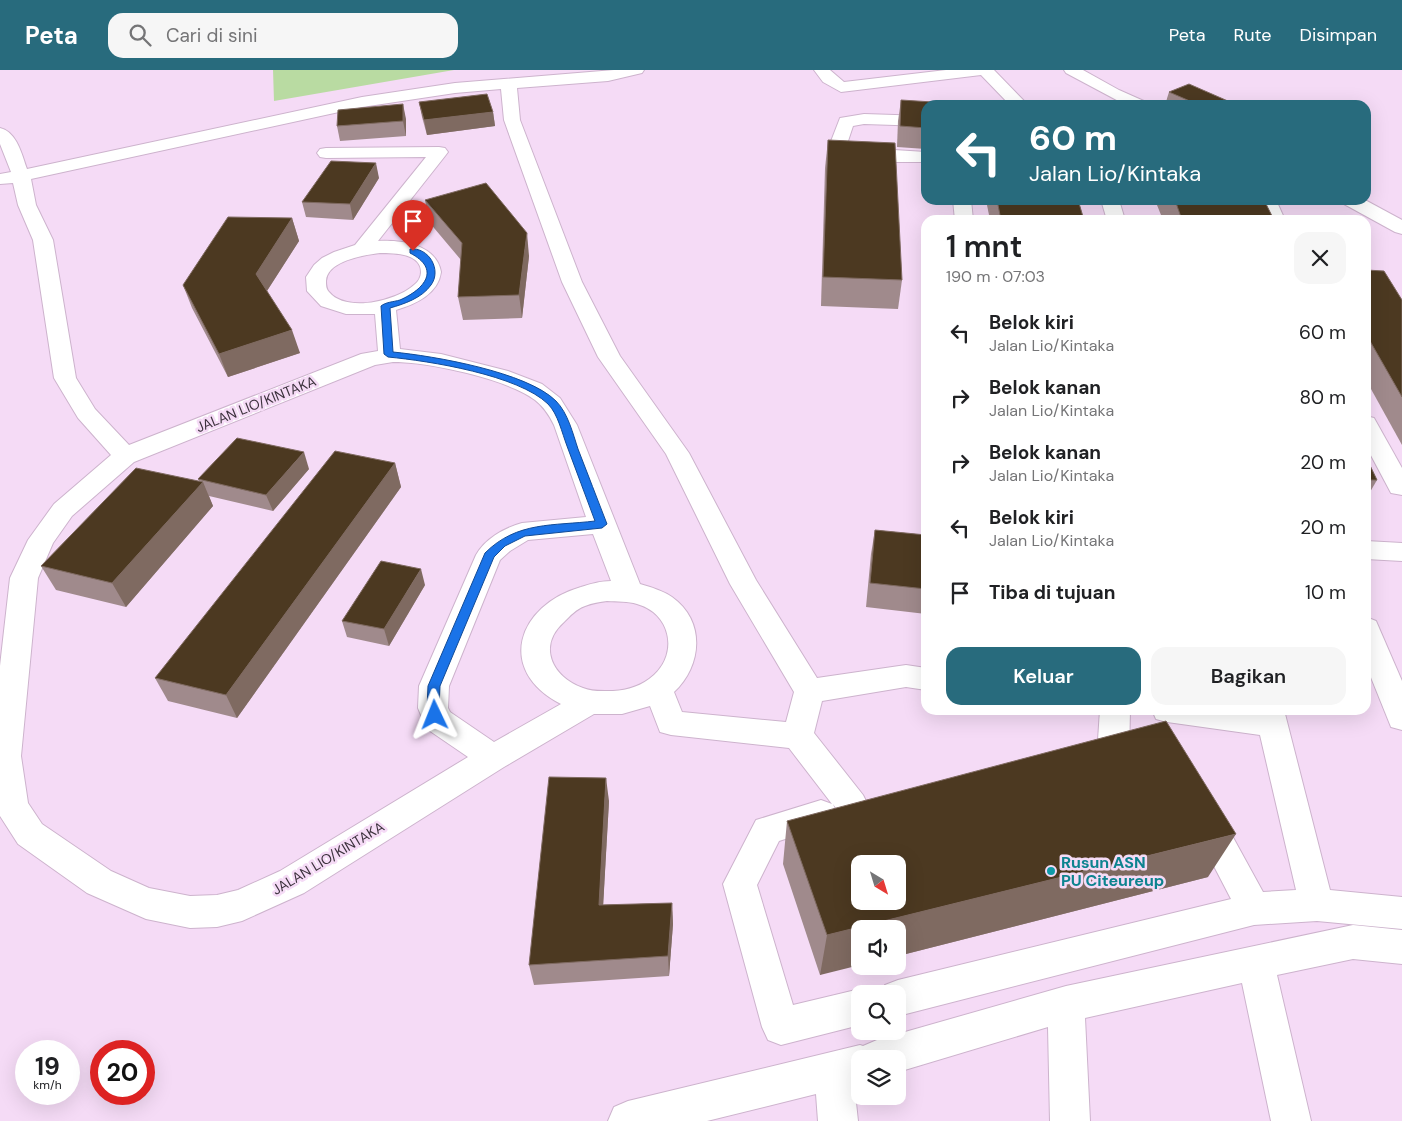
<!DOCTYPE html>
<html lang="id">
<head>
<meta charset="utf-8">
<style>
  :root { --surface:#fff; --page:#f6f6f6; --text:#202124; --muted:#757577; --accent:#286b7d }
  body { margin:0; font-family:"DM Sans",sans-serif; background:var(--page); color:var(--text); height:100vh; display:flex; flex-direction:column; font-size:19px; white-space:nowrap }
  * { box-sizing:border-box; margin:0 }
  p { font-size:16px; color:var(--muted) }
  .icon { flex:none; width:28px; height:28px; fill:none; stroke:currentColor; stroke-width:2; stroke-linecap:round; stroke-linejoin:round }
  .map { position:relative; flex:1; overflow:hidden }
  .side { position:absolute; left:921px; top:145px; width:450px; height:500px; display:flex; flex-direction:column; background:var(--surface); border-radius:15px; box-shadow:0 5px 20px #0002 }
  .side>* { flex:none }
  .guide { position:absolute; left:921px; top:30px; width:450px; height:105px; border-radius:15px; box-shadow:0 5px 20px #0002; background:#286b7d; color:#fff; overflow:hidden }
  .needle { width:32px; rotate:142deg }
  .controls { position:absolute; left:851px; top:785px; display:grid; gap:10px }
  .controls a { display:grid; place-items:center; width:55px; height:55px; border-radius:10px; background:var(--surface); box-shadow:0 5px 20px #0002; font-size:25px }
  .speed { position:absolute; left:15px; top:970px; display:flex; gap:10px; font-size:25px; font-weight:700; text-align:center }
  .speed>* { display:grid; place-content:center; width:65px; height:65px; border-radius:50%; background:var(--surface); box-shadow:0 5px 20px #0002; line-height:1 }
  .speed small { font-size:12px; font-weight:400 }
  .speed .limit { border:8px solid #d22; background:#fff; color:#111 }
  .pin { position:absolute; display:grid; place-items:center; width:42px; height:42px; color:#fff; margin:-51px -21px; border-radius:50% 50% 50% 0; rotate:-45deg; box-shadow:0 0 5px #0007 }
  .pin .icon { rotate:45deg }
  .me { position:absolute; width:55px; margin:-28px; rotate:358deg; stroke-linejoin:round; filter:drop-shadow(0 0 4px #0008) }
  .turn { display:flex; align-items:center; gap:18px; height:105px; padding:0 25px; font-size:22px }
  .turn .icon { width:65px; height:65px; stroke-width:2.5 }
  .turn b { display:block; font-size:35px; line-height:42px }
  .round { display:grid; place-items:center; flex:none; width:52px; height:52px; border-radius:15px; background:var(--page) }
  .head { display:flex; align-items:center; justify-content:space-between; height:85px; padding:0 25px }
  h1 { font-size:30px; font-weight:600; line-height:38px }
  .primary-button { display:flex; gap:10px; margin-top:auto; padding:10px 25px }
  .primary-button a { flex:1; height:58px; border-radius:15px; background:var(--accent); color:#fff; font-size:20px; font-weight:600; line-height:58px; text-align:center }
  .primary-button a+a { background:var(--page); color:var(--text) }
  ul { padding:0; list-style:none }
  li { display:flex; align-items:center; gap:15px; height:65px; padding:0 25px }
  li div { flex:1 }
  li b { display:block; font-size:19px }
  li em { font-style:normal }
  header { display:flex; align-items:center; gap:30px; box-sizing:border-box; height:70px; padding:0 25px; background:var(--accent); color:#fff }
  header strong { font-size:24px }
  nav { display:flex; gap:28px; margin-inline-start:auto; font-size:18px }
  .search { width:350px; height:45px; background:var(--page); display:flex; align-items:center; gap:12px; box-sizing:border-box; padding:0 18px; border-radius:15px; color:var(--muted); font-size:19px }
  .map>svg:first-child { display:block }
  .green { fill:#b9dba2 }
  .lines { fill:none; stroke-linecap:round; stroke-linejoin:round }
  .minor-casing { stroke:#cdb3cd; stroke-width:2 }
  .minor { fill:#fff; fill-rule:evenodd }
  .wall { fill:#a08a8c }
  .shaded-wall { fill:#7f6a61 }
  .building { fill:#4c3921; stroke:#7f6a61; fill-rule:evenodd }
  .route { fill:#1a73e8; stroke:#114b97 }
  .culture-dot { fill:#0f9aa8; stroke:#f5dbf6; stroke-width:2 }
  .labels { text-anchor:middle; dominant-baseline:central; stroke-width:5; stroke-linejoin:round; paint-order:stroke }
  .street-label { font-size:14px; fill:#3b313c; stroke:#f5dbf6 }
  .near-culture-label { font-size:16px; font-weight:bold; fill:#0d838f; stroke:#f5dbf6; text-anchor:start }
</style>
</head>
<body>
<header>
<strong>Peta</strong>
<div class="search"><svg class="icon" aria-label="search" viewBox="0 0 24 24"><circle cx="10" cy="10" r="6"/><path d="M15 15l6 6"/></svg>Cari di sini</div>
<nav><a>Peta</a><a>Rute</a><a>Disimpan</a></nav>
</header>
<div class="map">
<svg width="1402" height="1051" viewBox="0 0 1402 1051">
  <rect width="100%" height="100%" fill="#f5dbf6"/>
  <path class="green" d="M273,0h181l-180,31z"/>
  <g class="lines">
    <defs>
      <g id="minor">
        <path d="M614,0h30l-2,3 -34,8 -91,7 3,32 62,162 38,74 69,97 67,127 61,98 89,-13 20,3v22l-20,-3 -84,14 -8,32 49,62 5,10 -5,10c-15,5 -21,2 -30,-11l4,10 -5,10 -53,17 -22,44 36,120 67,-16 12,5h-12v31l-79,20 -13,-5 -6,-13 -39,-143 33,-64 65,-20 11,4 -43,-56 -118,-13 -11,-3 -10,-26 -28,8h-28l-90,53 -200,126 -62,28 -25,6 -27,1 -44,-9 -59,-26 -69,-49 -18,-28v-150l10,-88 18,-38 26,-36 57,-49 -33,-37 -24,-40 -21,-138 -15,-35 -5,-22 -13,1v-10l11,-2 -11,-28v-16c17,4 22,27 27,41l335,-72 93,-14zM501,19l3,31 58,162 36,75 68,97 64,130 64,108 -8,30 -104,-10 -8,-20c28,-26 32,-71 -2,-95 -9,-6 -21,-10 -32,-13l-63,-159 -17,-27 -18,-14 -34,-13 -67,-17 -41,-5 -4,-39c20,-6 42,-16 45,-38 -5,-28 -40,-32 -63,-31l67,-85 3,-4 -3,-4 -6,-1 -113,1 -6,1 -3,4 3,4 6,1 100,-1 -71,88 -21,7 -12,6 -8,7 -8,12 1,14 14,15 25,8h29l3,37 -17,3 -232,91 -34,-36 -19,-31 -23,-138 -17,-35 -5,-26 331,-72 93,-14zM380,183c13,0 41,0 41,19 0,5 -3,10 -7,13 -17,16 -68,28 -85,7 -3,-3 -3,-7 -3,-11 1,-20 38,-26 54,-28zM393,292c36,0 114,17 142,38 9,7 14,15 19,25l32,92 -64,6c-18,5 -37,16 -46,32l-57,131 -1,22 9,21 41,28 -188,114 -42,19 -21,5 -27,1 -41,-8 -38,-17 -69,-47 -14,-21 -7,-47 17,-178 15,-35 19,-27 62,-54 241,-97zM593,464l18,47c-10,0 -21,3 -30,6 -63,18 -86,83 -20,117l-67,38 -44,-30 -2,-4 1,-22 51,-126 10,-9 18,-11zM607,531c10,1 21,0 30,3 33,9 42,48 17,71 -12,11 -26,15 -41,16 -11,0 -21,1 -30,-3 -31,-11 -46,-42 -19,-66 6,-6 12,-13 21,-16 7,-3 15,-4 22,-5z"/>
        <path d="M814,0h16l14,12 102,-12h48l34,35h-18l-29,-30 -140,17 -18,-10z"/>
        <path d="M1064,0h19l36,20 27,12 2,3h-22l-60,-32z"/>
        <path d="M864,44l62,2v10l-62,-2 -11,2 -7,21 80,5v10c-19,0 -88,2 -98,-13l12,-31z"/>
        <path d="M953,130h18l2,20h-18z"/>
        <path d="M1101,130h18l6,20h-18z"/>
        <path d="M1258,130h18l9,20h-18z"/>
        <path d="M1342,130h23l37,20v14l-7,-2 -51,-28z"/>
        <path d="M1366,346l8,2 28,50v27l-11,-2 -25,-47z"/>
        <path d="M1366,471l36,2v18l-36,-2z"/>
        <path d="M1366,547l10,4 26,60v49l-11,-3 -25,-62z"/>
        <path d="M1100,640h30l-1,45 -5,9 -11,4 -11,-4 -5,-9z"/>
        <path d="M1152,640h132l46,180 72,7v32l-85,-8 -63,4 -356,91v-22h-17l4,-9 13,-5 333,-81 -41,-79 4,-10 12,-4 12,4 45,82 33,-2 -36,-155 -93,-13 -11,-3z"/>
        <path d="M1353,855l49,5v34l-49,-5 -76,16 34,146h-40l-29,-138 -157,35 5,103h-40l-2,-94 -150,45v-13h-38v24l-6,1 4,37h-40l-2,-27 -109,27h-99l6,-14 14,-6 232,-56 3,1 14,-6 189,-54z"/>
      </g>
    </defs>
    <use href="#minor" class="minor-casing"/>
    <use href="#minor" class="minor"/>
  </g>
  <g class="wall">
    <path d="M1169,22l68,13h-72z"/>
    <path d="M901,30l25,5v44l-29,-2 1,-26z"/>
    <path d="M419,32l74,10 2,14 -68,9 -5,-18z"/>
    <path d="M406,49v17l-66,5 -3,-15z"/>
    <path d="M828,70l74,140 -4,29 -77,-3 4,-138z"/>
    <path d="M379,108l-26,42 -47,-3 -4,-15z"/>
    <path d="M425,130l104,56 -7,62 -59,2 -5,-23 3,-37 -32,-38z"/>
    <path d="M986,130h92l6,20h-94z"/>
    <path d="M1155,130h109l10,20h-111z"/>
    <path d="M292,148l7,23 -32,50 33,62 -72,24 -36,-69 -9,-23z"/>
    <path d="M1366,200l36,30v145l-36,-65z"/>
    <path d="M1366,387l11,23 -11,19z"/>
    <path d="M395,393l6,24 -164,231 -69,-17 -13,-23z"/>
    <path d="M309,399l-36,42 -64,-15 4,10 -87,101 -70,-17 -15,-24 158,-85 -1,-2z"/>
    <path d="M875,460l51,5v79l-60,-7 5,-53z"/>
    <path d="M425,515l-36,61 -42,-9 -5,-16z"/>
    <path d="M609,731l-6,104 69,-2 1,21 -4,52 -135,9 -5,-20z"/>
    <path d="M787,751l421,56 -310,79v-27l-78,46 -37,-111z"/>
  </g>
  <g class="shaded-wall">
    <path d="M403,34l3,15v17l-3,-15z"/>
    <path d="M493,42l2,14 -68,9 -3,-15z"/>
    <path d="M376,93l3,15 -26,42 -3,-16z"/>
    <path d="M292,148l7,23 -36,56 -7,-23z"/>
    <path d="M527,163l2,23 -7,62 -3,-23z"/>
    <path d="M292,260l8,23 -72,24 -9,-23z"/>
    <path d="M304,382l5,17 -36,42 -7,-16z"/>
    <path d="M395,393l6,24 -164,231 -11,-23z"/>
    <path d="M203,412l10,24 -87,101 -14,-24z"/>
    <path d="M421,499l4,16 -36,61 -5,-17z"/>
    <path d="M606,708l3,23 -7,125 -3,-21z"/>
    <path d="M1236,764l-28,43 -310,79v-27h-38v36l-40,10 7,-40z"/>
    <path d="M672,833l1,21 -4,52 -1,-20z"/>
  </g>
  <g class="building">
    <path d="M1189,14l48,21h-38l-30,-13z"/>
    <path d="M487,24l6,18 -69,8 -5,-18z"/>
    <path d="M901,30l80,5h-55v23l-26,-2z"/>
    <path d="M403,34v17l-66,5 1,-16z"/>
    <path d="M828,70l67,3 7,137 -79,-3z"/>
    <path d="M331,91l45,2 -26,41 -48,-2z"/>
    <path d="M486,113l41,50 -8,62 -61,2 4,-54 -37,-43z"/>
    <path d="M997,130h81l6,20h-83z"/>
    <path d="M1175,130h89l10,20h-92z"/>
    <path d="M228,147l64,1 -36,56 36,56 -73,24 -36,-69z"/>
    <path d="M1366,200l18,1 18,29v97l-36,-63z"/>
    <path d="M237,368l67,14 -38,43 -68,-16z"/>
    <path d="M335,381l60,12 -169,232 -71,-17z"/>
    <path d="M1366,387l11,23h-11z"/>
    <path d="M136,398l67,14 -91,101 -71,-17z"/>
    <path d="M875,460l51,5v54l-56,-6z"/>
    <path d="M381,491l40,8 -37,60 -42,-8z"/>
    <path d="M1166,651l70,113 -409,101 -40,-114zM860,794h38v37h-38z"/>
    <path d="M549,707l57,1 -7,127 73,-2 -4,53 -139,9z"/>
  </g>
  <path class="route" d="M410,179c19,-2 32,21 21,36 -9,13 -27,19 -41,23l3,44c41,4 134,20 163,49 12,12 17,33 22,48 10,25 19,50 29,75l-5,4 -77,8 -20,10 -11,11 -54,129 -1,22 2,7 -2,4h-9l-3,-11 1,-22 57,-133c32,-32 69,-27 110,-32 -9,-25 -19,-50 -28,-75 -5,-13 -9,-32 -19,-42 -30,-29 -118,-43 -160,-47l-4,-3 -3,-48c5,-4 12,-4 19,-6 25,-11 41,-31 10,-47z"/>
  <circle class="culture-dot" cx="1051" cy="801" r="5"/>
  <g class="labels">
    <g class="street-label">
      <text transform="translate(256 334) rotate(-22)">JALAN LIO/KINTAKA</text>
      <text transform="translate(328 788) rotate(-31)">JALAN LIO/KINTAKA</text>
    </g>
    <g class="near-culture-label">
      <text x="1061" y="792">Rusun ASN<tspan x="1061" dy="18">PU Citeureup</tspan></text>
    </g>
  </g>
</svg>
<div class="controls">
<a><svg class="needle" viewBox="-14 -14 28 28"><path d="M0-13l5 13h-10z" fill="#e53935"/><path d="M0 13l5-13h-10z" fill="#757577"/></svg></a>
<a><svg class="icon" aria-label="sound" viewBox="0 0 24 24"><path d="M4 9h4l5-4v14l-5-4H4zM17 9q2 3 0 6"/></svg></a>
<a><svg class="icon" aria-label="search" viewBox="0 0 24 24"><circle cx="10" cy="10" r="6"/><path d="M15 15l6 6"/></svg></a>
<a><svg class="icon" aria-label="layers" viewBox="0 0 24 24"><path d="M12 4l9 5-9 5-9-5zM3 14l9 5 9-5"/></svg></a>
</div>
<div class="speed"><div>19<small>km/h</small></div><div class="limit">20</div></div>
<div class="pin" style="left:413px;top:181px;background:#d93025"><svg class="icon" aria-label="arrive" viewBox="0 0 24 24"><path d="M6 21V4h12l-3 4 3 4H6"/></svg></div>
<svg class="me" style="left:435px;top:645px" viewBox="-20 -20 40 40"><path d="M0-17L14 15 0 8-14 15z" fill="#1a73e8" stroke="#fff" stroke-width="4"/></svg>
<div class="guide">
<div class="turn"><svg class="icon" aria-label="left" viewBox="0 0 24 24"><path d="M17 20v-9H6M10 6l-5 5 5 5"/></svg><div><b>60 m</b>Jalan Lio/Kintaka</div></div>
</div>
<section class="side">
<div class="head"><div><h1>1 mnt</h1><p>190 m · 07:03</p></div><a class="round"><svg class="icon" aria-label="close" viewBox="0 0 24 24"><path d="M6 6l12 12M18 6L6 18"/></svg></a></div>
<ul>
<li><svg class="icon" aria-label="left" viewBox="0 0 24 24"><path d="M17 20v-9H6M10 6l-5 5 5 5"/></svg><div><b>Belok kiri</b><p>Jalan Lio/Kintaka</p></div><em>60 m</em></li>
<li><svg class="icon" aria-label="right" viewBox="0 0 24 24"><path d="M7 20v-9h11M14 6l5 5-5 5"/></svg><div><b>Belok kanan</b><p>Jalan Lio/Kintaka</p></div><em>80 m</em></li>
<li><svg class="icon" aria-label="right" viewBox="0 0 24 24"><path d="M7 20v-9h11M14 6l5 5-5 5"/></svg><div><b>Belok kanan</b><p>Jalan Lio/Kintaka</p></div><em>20 m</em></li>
<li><svg class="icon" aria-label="left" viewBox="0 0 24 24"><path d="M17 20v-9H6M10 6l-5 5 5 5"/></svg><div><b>Belok kiri</b><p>Jalan Lio/Kintaka</p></div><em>20 m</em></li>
<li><svg class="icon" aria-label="arrive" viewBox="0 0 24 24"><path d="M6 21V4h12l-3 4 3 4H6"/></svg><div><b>Tiba di tujuan</b></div><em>10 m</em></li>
</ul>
<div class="primary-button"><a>Keluar</a><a>Bagikan</a></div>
</section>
</div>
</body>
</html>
